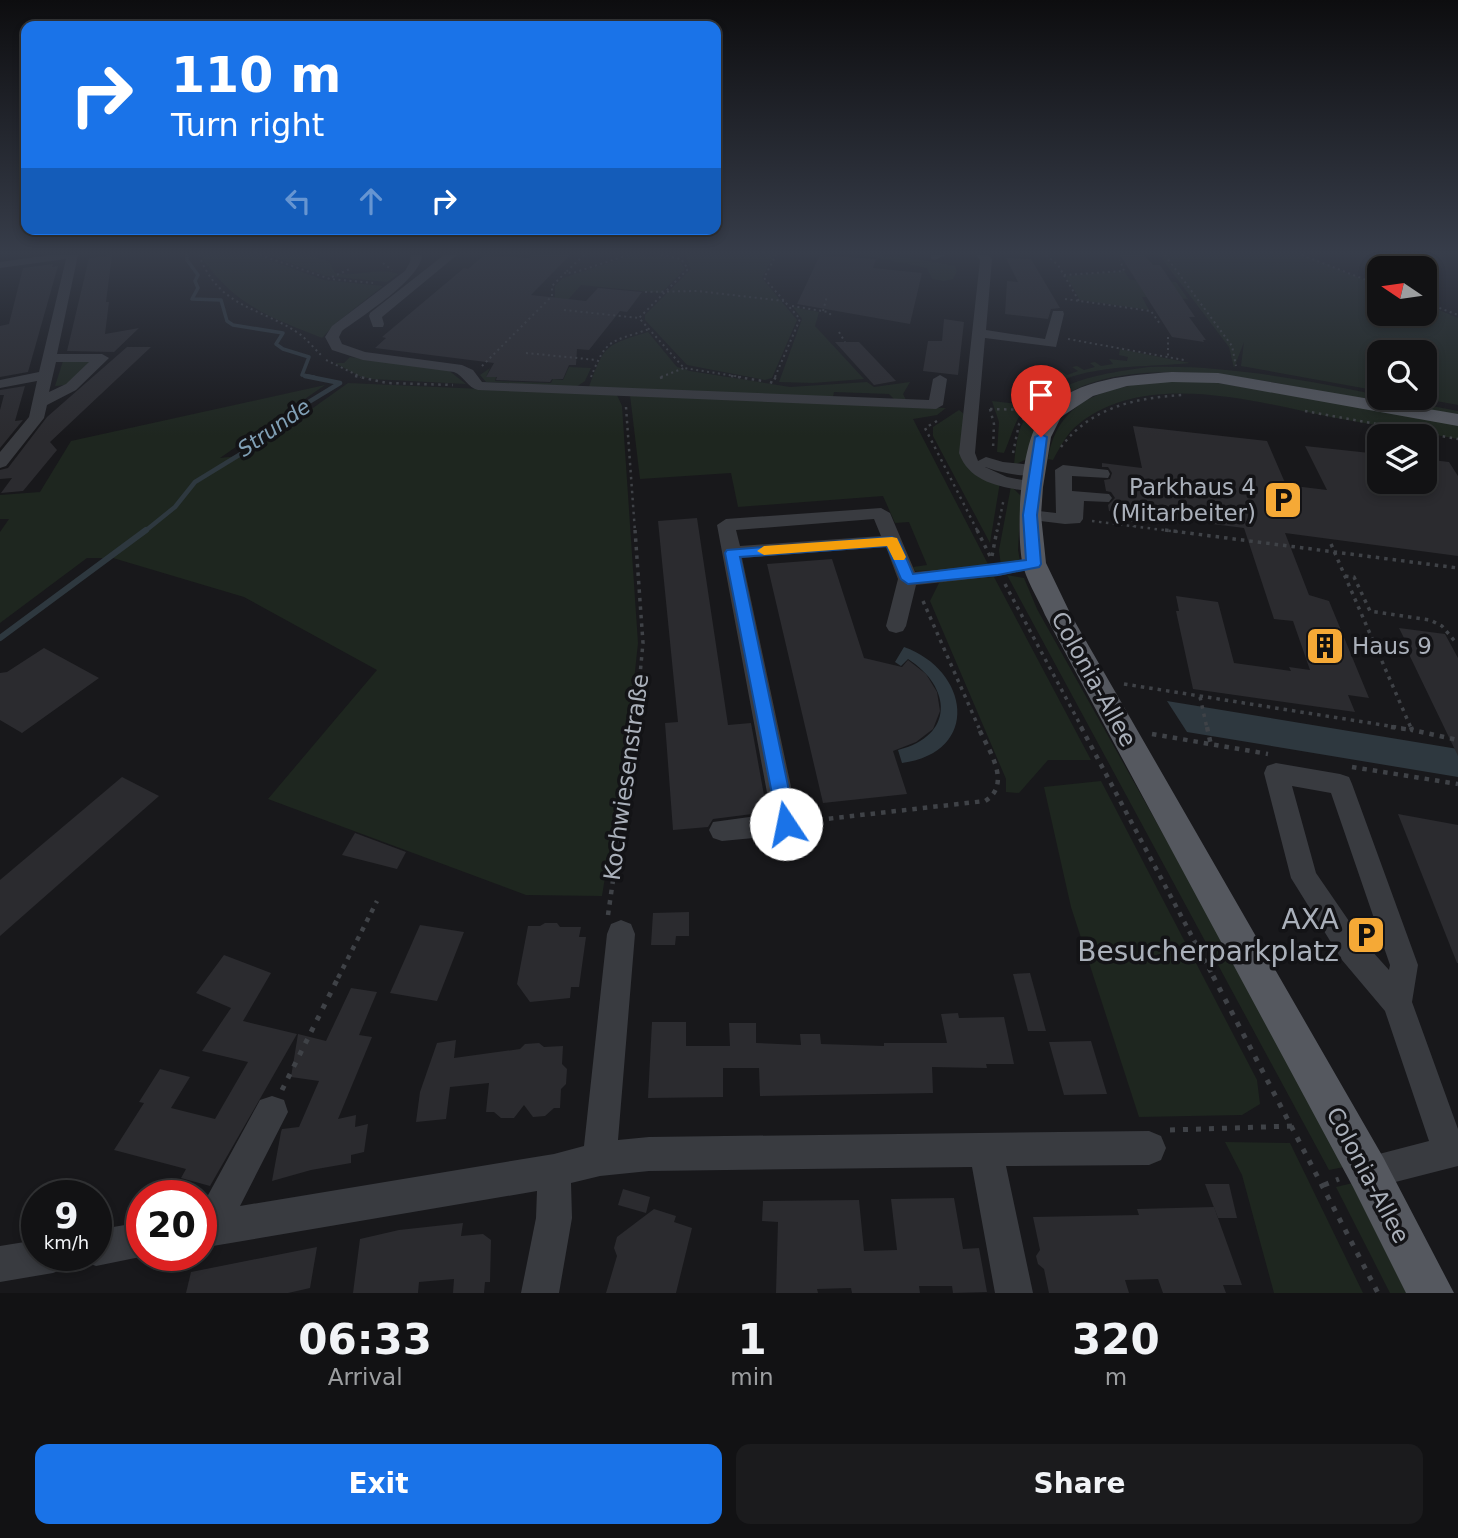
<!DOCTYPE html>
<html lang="en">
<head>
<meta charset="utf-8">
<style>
  :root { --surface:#121214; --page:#1b1b1d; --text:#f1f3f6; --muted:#9c9ea0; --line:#313234; --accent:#1a73e8 }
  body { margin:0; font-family:"DejaVu Sans",sans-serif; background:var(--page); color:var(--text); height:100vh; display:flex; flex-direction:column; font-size:26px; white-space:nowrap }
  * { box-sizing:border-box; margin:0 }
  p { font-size:23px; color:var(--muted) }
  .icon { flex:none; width:38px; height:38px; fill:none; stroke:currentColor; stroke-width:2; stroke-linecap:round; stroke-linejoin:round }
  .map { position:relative; height:1293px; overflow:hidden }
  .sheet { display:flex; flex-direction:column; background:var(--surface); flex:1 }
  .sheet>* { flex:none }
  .hud { position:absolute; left:21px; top:21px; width:700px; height:214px; border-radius:14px; box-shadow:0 4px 10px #0003,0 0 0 2px var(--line); background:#1a73e8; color:#fff; overflow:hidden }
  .needle { width:46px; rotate:283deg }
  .buttons { position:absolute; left:1367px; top:256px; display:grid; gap:14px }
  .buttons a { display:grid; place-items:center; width:70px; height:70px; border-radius:14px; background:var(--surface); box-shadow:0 4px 10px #0003,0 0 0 2px var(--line); font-size:35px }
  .speed { position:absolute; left:21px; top:1180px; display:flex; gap:14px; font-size:35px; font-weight:700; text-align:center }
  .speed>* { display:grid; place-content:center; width:91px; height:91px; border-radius:50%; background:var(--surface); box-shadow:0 4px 10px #0003,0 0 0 2px var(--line); line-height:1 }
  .speed small { font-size:18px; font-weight:400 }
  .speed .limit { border:10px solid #d22; background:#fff; color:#111 }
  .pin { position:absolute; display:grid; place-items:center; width:60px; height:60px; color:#fff; margin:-72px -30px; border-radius:50% 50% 50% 0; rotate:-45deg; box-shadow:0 0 7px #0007 }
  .pin .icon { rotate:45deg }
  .me { position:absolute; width:77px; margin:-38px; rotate:349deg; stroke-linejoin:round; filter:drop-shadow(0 0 5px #0008) }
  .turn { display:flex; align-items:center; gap:24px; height:147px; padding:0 35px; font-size:32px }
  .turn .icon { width:91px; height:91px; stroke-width:2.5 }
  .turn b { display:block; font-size:49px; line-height:60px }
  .lanes { display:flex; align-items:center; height:66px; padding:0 35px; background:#0003; justify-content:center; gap:35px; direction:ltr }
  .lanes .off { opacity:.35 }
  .eta { display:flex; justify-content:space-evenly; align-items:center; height:119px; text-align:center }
  .eta b { font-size:42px; font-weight:700; line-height:49px }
  .button { display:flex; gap:14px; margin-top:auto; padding:14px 35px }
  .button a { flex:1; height:80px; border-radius:14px; background:var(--accent); color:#fff; font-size:28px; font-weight:700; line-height:80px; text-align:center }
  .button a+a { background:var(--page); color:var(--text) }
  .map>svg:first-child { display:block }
  .green { fill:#1e261f }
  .water { fill:#2e383f }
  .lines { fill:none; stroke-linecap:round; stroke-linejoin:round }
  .stream-far2 { stroke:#2e383f; stroke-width:3.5 }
  .stream-far1 { stroke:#2e383f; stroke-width:4.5 }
  .stream { stroke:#2e383f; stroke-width:6 }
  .building { fill:#2b2b2f }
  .path-far4 { stroke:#3f4247; stroke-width:2; stroke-dasharray:2 3.5; stroke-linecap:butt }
  .path-far3 { stroke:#3f4247; stroke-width:2.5; stroke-dasharray:2.5 4.5; stroke-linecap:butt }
  .path-far2 { stroke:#3f4247; stroke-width:3.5; stroke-dasharray:3.5 5; stroke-linecap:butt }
  .path-far1 { stroke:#3f4247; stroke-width:4.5; stroke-dasharray:4.5 6; stroke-linecap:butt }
  .path { stroke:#3f4247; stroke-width:5; stroke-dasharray:5 8; stroke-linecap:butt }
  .minor { fill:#393b40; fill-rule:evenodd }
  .major { fill:#55585f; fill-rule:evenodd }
  .route { fill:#1a73e8; stroke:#114b97; stroke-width:2 }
  .slow { fill:#f59e0b }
  .labels { text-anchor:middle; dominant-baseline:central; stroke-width:7; stroke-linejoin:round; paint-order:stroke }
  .far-water-label { font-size:21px; font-style:italic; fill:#81a0b6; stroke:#131316 }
  .poi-label { font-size:23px; fill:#aab0ba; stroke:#131316; text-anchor:end }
  .street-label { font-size:23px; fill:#aab0ba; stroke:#131316 }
  .near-poi-label { font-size:28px; fill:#aab0ba; stroke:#131316; text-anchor:end }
</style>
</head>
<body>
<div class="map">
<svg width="1458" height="1293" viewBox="0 0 1458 1293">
  <rect width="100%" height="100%" fill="#18181b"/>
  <g class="green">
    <path d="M202,255h54l68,25 59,6 -47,37 -14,15c-53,-21 -86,-32 -120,-80z"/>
    <path d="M268,255h39l22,6 6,12c22,5 43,-7 63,1l-11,8 -61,-6z"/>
    <path d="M633,255l45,3 7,11 -24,24 -80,-8 -30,34 -11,-4 15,-18v-11l8,-8z"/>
    <path d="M688,255h86l-12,23 35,42 -25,58 -7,2 -78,-15 -42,-45v-5l46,-46 -5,-12z"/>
    <path d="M863,255c31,0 62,5 92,11l2,5 -4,8 -9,2 -12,-2 -5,-11z"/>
    <path d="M1159,255h145l75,31v27h45l1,-9 33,14v87l-44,-8h10v-45h-45v39l-138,-25 3,-24 -10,26 -5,-21z"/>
    <path d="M1124,271l6,9 46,2 12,17 -46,-2 7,13 -69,-10 -14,-24z"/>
    <path d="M793,307l26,5 -4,14 49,53 -51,4 -34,-1 23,-63z"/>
    <path d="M648,332l29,35 13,4 100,16 77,-5 7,5 36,-5 -7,12 3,6 -12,-1 -5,-5 -55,-2 -1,5 -244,-10c16,-43 15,-41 59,-55z"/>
    <path d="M1120,349l70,14c-52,6 -135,-3 -169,50 -8,13 -11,27 -17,40l-7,-1 2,-30 -7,-21 27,3v-8h10l4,-3 -9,-5 6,-4 9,4 8,-5 -7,-4 4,-2 8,4 10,-4 -7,-5 5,-2 7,5 11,-4 -6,-4 5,-1 7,4 11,-3 -5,-4 5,-1 6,4 12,-2 -4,-5 18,2 1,-4 -9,-2z"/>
    <path d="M350,357l98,13 18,14 -94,-5 -13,-3 -24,-13h9z"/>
    <path d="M93,359l-26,26 -12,1 8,-25z"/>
    <path d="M569,367l22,1 -6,13 -9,6 -90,-5 -6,-7 10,-7 -4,9h10l-1,4 56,2 2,-4 10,1z"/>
    <path d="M1149,367c104,-3 208,25 309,44v5c-41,-7 -81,-14 -122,-22 -76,-14 -242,-52 -296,25 -9,11 -10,27 -13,40l-13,6c1,-11 2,-22 5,-33 17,-50 85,-59 130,-65z"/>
    <path d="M1163,381h43l252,42v16c-42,-8 -85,-14 -127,-22 -77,-16 -191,-49 -257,11 -9,9 -15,21 -21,32l-5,-1c10,-62 61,-72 115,-78z"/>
    <path d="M348,383l269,12 5,11 16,237 -9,85 -27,168 -76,-1 -258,-96 109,-129 -133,-73 -131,-39h-26l-87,65v-91l9,-13h-9v-24l40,-3 31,-51 254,-56 -105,73 27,-3z"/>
    <path d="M630,395l316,13 -9,7 -24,4 77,149 -75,3 -2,-4 14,-2 -18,-43 -14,1 -12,-27 -145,11 -7,-34 -91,6z"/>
    <path d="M959,410l5,4c0,42 -10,54 36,68l-10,61 -57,-107v-9z"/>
    <path d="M1011,486l10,10 -3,54 2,11 -19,5 -2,-16z"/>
    <path d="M1007,575l17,3 13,31 312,557 -20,4z"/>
    <path d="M994,577l97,183h-43l-29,33 -13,-1v-13l-76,-178 9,-18 4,-2z"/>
    <path d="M1101,781l156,299 3,24 -18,11 -103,2 -68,-210 -27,-120z"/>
    <path d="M1225,1142l65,1 73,150h-89l-32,-118z"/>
    <path d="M1357,1182l58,111h-25l-54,-106z"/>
  </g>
  <g class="water">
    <path d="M904,647c65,23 78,105 -2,116l-4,-13c57,-14 54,-63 10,-91l-7,7 -6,-4z"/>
    <path d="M1167,701l291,48v28l-271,-45z"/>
  </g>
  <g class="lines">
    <path class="stream-far2" d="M187,255v5l11,15 -3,6 3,7 -6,11 29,1 6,21 6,4 50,8 -7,11 7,5 26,8 -7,18 12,2"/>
    <path class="stream-far1" d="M144,532l31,-25 20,-25 49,-30 37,-28 8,-10 51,-31 -35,-7"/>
    <path class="stream" d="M0,638l146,-108"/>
  </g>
  <g class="building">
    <path d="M112,255l-6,47h3l-4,32 34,-6 -25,24 -47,-1 22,-93z"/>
    <path d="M484,255l45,3 3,-3h38l-39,40 55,6 12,-13 44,4 -15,20 -7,-1 -31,39 -12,-1 -1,16h-7l-6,14h-11l-2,3 -54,-2 1,-3h-11l8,-14 -119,-15 11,-10 -4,-1 82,-69 4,1z"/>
    <path d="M820,255l56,4 -3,9 49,5 -12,51 -113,-20z"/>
    <path d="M1120,255h24l9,10h7l35,52h-6l17,23h-3l1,2 -32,-5z"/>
    <path d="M1006,258l25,1 29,49 -9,1 -3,10 -43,-5 2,-33 11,1z"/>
    <path d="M53,264l-1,3 6,-1 -30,106 -28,5v-51l9,-2 14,-56z"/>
    <path d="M944,319l20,3 -6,53 -35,-4 5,-30h14z"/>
    <path d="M835,342h24l37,39 -22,4z"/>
    <path d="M127,347h24l-101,95 7,8 -34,41 -22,2 11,-15 -12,1v-9l8,-2 39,-51z"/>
    <path d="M25,386l-10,35 8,-1 -23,28v-38l4,-15h-4v-5z"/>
    <path d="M1133,426l134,15 19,44 41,5 -22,-44 74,8v27h45v-22l25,3 9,14v80l-173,-23 24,62 20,6 40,97 -21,-3 7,17 -162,-23 -17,-78h3l-3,-15 42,6 16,61 57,8 -2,-4 21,3 -17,-49 -19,-2 -30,-91 -135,-17 -1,-6 7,-7 -4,-6 -5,-1 -2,-11 6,-1 2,-6 -4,-6h-6v-4l40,5z"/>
    <path d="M697,518l31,207 23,-2 16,89 -54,7 -5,8 -35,3 -8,-107 13,-1 -20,-201z"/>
    <path d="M832,559l32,99 38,9 6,-7 18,14 11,18 3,19 -7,18 -17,13 -23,9 14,43 -84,9 -56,-239z"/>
    <path d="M1399,628l46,6 13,24v98l-54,-112h3z"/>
    <path d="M44,648l55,30 -77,55 -22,-13v-47l7,-1z"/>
    <path d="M122,777l37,19 -159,140v-56z"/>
    <path d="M1398,814l60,11v138h-1z"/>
    <path d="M355,833l51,19 -9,17 -55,-14z"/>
    <path d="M689,912v24h-13l-1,9h-24l2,-32z"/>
    <path d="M545,923h12l3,4h21l-2,10h7l-7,50h-8l-1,11 -40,4 -13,-18 11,-58h12z"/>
    <path d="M420,925l44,7 -27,69 -47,-8z"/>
    <path d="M224,955l47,18 -28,48 54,13 -87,152 -29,-8 5,-9 -72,-19 30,-47 -5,-1 21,-33 30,8 -19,31 44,11 33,-57 -46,-11 29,-43 -35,-15z"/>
    <path d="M1030,973l16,58h-18l-15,-57z"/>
    <path d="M351,988l26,4 -18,43 13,2 -34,82 18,-4 -1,12 13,-3 -4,28 -13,3v8l-40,7 -39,11 9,-49 1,-3 17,-2 20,-46 -28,-4 7,-43 28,7z"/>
    <path d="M958,1013l1,5 45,-1 10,47h-28l1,4 -55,-1 1,26 -173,3 -1,-28h-36v29l-75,1 4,-76h34v24h44l-1,-23h27v20l45,2 -1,-11h20l1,10 63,2v-3h63l-6,-29z"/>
    <path d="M456,1040l-2,18 66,-9 5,-5 14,-1 5,4 19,-1 -1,18 5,5 -1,15 -5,5 -1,19h-6l-9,8 -12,1 -9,-12 -10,13h-13l-7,-6h-8l3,-29 -39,4 -4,32 -30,3 4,-30 17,-49z"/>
    <path d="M1091,1041l16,53 -43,1 -15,-53z"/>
    <path d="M1205,1184h24l8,34h-19z"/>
    <path d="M623,1189l27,8 -4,16 -28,-8z"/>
    <path d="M954,1198l9,51 16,-1 8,44 -34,1 -1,-7h-33l1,7h-68l-1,-5 -34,1 1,4h-42l2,-71 -16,-1 1,-20 96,-1 5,51 33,-1 -6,-51z"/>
    <path d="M1214,1207l28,78h-19l3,8h-63l-5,-14 -33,1 4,13h-80l-5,-24 -6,-5 -2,-8 4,-6 -7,-33 106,-2 -2,-6z"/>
    <path d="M654,1209l22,7 -2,6 18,6 -16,65h-70l11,-37 -3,-8 3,-11z"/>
    <path d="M463,1223l-2,13 22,-2 8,6 -1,42h-5l-1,11h-31l1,-14 -35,3 -1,11h-65l7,-54 39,-9z"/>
    <path d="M317,1247l-7,41 -22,5h-102l5,-21z"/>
  </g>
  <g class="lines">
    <g class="path-far4">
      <path d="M199,255c20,54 63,52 102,80 7,6 14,14 20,20"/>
      <path d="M260,255l70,24 43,4"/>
      <path d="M584,255l-18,17 7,1 55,-18"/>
      <path d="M661,255l20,4 7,10 -49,49 45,50 57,9"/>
      <path d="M1046,255l12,10 21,36"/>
      <path d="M1165,255l67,91 4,20"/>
      <path d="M1302,255l77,30"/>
      <path d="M383,263l9,7"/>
      <path d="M1064,275l60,-4 -4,-11"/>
      <path d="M332,277l20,-9"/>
      <path d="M645,292l52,-1 87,10"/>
      <path d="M1065,299l86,12 9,13"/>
      <path d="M1424,302l34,13"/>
      <path d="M792,306l36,6 4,4"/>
      <path d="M564,310l75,8"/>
      <path d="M823,311l4,-15"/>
      <path d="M839,332l6,10"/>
      <path d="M1168,337v20"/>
      <path d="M1068,339l116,21"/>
      <path d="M526,353l71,7"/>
      <path d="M326,360l35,17"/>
      <path d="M482,366l70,-70v-10l14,-14"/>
      <path d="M591,377c16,-40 19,-34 58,-48"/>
      <path d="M661,377l23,-9"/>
      <path d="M775,377l25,-58 -36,-41 12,-23"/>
    </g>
    <g class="path-far3">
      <path d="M355,376l32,7 66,2"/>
      <path d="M731,376l32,5"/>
      <path d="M660,378l6,-2"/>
      <path d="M770,382l3,1 3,-7"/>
      <path d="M626,407l9,125"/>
      <path d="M990,409l4,15 -1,25"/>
      <path d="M990,409l38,1"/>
      <path d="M1305,411l153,28"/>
      <path d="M937,421l-12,7 53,104"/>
      <path d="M1061,447c30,-40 74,-49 122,-52"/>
      <path d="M1013,453l6,-29 23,-27"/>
      <path d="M1132,519l2,8"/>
      <path d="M1092,521l87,11"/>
      <path d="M997,532l7,-34"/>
    </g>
    <g class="path-far2">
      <path d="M635,530l8,113 -8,85"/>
      <path d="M977,530l13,26"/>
      <path d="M1165,530l293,38"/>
      <path d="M1331,544l80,184"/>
      <path d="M992,556l5,-26"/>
      <path d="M1345,576l9,1 16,34 60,9 12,6 15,18"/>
      <path d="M1005,584l77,144"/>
      <path d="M923,601l56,127"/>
      <path d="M1124,684l278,44"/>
      <path d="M1200,697l7,31"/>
    </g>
    <g class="path-far1">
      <path d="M1081,727l133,251"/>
      <path d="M1207,727l4,18"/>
      <path d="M1391,727l21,3"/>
      <path d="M1411,727l1,3 46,10"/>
      <path d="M1152,734l116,20"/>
      <path d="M1352,767l106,17"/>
      <path d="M808,821l177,-20c28,-17 3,-52 -7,-74"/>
      <path d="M608,915l27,-188"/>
      <path d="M338,978l39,-77"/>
    </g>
    <g class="path">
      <path d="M1213,976l165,317"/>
      <path d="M282,1090l57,-114"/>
      <path d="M1170,1130l123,-4"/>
      <path d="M1324,1185l15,-6"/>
    </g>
    <g class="minor">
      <path d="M50,255h28l-21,99h45l7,4 -33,32 -29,15 -3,13 -38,48 -6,2v-16l29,-35 8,-36 -37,7v-8l39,-8 27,-113 -66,9v-6zM56,362h33l-23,22 -17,8z"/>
      <path d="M411,255h11c0,23 -61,62 -80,76l-3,6 3,7 23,8 97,13 11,5 9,12 447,18 4,-21 7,-4 7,4 -4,26 -7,4 -458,-19c-10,-2 -14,-14 -24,-18l-91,-12 -31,-10 -7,-13 7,-11 73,-55 5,-9z"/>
      <path d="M444,255h13l-75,62 2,7 -1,3h-10l-4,-11 1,-3z"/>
      <path d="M931,255h14l-10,5 -4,-1z"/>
      <path d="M976,255h12l4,4 -6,71 59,9 8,-28h10l1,3 -8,33 -71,-9 -10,115 3,8 8,-4 17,5 38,4 2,4c-12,11 -44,2 -58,-3l22,10 31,6 3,4 -9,5c-29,-5 -62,-8 -73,-39l21,-193z"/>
      <path d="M1063,465l45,5 2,4 -2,4 -36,-2v15l37,3 3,4 -3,4 -25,-1 -1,18 -3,4 -15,1 -41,-5 -3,-4 9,-5 26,3 -1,-43z"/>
      <path d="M881,508l9,5 25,59 83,-8 36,-7 7,2 2,4 -2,4 -43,9 -82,9 -10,41 -3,5 -7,2 -7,-2 -3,-5 12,-47 -12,-32 -144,11 57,266 -4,8 -9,3 -64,6 -9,-3 -4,-8 4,-8 58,-8 -54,-289 9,-6zM874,519l7,17 -141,10 -4,-16z"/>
      <path d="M1276,763l64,11 9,3 3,7 66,181 -6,37 46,127v37l-90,23 -12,-5 -5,-12 5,-12 73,-19 -44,-130 -43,-51 -51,-82 -27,-105 3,-7zM1292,786l39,7 59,172 -1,5 -27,-30 -46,-67z"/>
      <path d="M621,920l10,4 4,10 -17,206 31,-3 500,-6 12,5 5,12 -5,12 -12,5 -143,1 27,127h-38l-23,-126 -323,4 -49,5 -29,7 1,35 -13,75h-38l15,-75 1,-27 -336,57v-40l59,-108 12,-4 12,4 4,12 -48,94 314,-52 30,-8 23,-212 4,-10z"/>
      <path d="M142,1222v33h8l-54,11 -13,-5 -2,-6h15v-25z"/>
      <path d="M37,1240v15h34l-5,13 -13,5 -53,9v-36z"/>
    </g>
    <path class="major" d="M1172,372l46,1 240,41v12l-240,-43 -46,-1 -45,4 -34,10 -32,21 -10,20 -8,50 -2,28 5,48 25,52 312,542 71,136h-48l-53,-106 -308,-572c-7,-17 -20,-36 -23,-54 -6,-35 -2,-125 24,-151 32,-32 84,-35 126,-38z"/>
  </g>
  <linearGradient id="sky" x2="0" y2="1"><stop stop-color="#0d0d0f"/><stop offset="0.58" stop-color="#373d4a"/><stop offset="1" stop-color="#373d4a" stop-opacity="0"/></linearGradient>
  <rect width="1458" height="436" fill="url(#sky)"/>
  <path class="route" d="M1041,434l6,3 -10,78 4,49 -2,3 -41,8 -90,9 -7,-5 -14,-33 -147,11 56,267 -3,6 -7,2 -7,-2 -54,-277 2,-3 165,-13 7,4 14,33 113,-14 -3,-45 12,-78z"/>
  <path class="slow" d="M892,537l5,1 9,19 -2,3h-10l-7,-14 -123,9 -7,-4 7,-5z"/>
  <defs>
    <symbol id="parking-square" viewBox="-11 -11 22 22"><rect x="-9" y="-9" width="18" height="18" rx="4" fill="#f5a936" stroke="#131316"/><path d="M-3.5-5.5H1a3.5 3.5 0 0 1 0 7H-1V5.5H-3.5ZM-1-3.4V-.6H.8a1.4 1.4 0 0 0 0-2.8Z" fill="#111"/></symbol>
    <symbol id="building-square" viewBox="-11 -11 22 22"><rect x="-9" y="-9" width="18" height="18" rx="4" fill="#f5a936" stroke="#131316"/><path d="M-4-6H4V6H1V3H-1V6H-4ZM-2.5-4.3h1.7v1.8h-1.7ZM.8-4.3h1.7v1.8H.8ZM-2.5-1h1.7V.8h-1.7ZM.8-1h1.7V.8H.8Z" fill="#111"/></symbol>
  </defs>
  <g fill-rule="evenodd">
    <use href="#parking-square" x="1261" y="478" width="44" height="44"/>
    <use href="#building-square" x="1303" y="624" width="44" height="44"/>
    <use href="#parking-square" x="1344" y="913" width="44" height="44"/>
  </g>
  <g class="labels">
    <g class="far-water-label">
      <text transform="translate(274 428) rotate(-35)">Strunde</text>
    </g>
    <g class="poi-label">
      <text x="1256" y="487">Parkhaus 4<tspan x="1256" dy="26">(Mitarbeiter)</tspan></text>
      <text x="1352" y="646" text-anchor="start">Haus 9</text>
    </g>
    <g class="street-label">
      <text transform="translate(1094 679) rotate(61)">Colonia-Allee</text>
      <text transform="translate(626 777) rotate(-82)">Kochwiesenstraße</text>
      <text transform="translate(1368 1175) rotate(62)">Colonia-Allee</text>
    </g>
    <g class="near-poi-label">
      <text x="1339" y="919">AXA<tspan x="1339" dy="32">Besucherparkplatz</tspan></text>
    </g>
  </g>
</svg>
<div class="buttons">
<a><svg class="needle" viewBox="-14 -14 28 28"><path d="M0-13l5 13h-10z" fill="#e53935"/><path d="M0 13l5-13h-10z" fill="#9c9ea0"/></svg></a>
<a><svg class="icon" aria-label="search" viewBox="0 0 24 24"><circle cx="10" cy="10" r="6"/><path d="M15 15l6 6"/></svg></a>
<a><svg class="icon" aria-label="layers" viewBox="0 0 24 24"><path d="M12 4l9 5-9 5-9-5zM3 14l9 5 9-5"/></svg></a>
</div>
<div class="speed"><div>9<small>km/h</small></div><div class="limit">20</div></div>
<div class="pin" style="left:1041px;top:437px;background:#d93025"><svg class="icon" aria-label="arrive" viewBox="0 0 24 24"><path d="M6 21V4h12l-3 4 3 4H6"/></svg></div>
<svg class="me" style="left:786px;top:824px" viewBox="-20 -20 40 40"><circle r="19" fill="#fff"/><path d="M0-13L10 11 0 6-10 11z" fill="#1a73e8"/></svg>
<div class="hud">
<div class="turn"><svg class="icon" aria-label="right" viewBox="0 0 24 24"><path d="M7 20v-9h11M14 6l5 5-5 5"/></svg><div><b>110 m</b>Turn right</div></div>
<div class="lanes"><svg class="icon off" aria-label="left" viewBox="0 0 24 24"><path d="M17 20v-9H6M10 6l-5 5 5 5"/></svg><svg class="icon off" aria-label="ahead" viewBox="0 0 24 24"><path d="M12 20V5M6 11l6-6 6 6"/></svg><svg class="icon" aria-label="right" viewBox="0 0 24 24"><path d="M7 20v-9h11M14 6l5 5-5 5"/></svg></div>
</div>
</div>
<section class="sheet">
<div class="eta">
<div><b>06:33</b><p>Arrival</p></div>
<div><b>1</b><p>min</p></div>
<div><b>320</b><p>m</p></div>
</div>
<div class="button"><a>Exit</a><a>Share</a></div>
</section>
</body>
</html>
